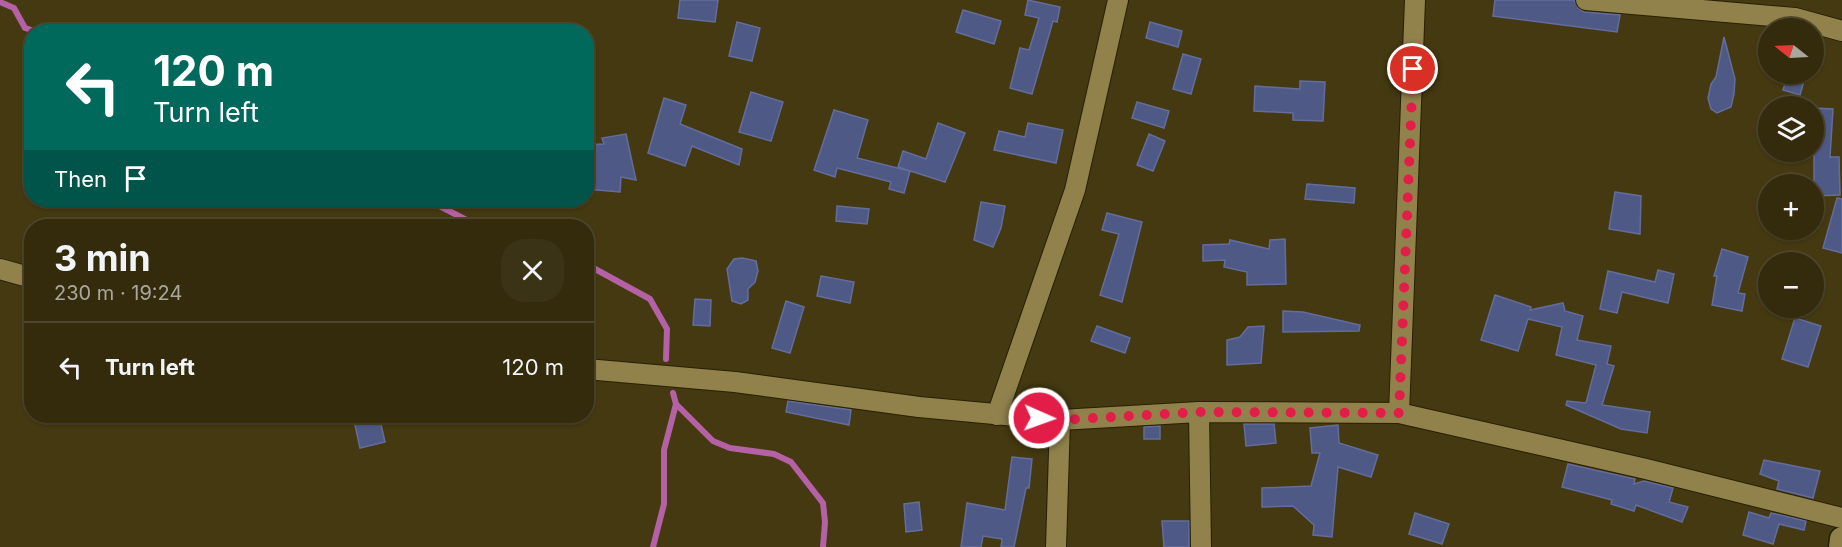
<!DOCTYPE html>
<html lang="en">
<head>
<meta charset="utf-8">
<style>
  :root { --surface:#332b0c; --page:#3b3315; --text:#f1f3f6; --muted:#a9a79d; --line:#4e472d }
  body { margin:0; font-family:Inter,sans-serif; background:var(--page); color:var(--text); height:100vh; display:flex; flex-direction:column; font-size:22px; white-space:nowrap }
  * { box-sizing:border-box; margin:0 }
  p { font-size:20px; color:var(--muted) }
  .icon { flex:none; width:33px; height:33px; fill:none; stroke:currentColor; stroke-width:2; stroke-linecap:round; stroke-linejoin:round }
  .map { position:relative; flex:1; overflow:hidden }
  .details { position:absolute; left:24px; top:219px; width:570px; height:204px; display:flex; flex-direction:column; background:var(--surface); border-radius:24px; box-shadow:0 2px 4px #0004,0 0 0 2px var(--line) }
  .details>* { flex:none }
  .hud { position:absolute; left:24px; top:24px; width:570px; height:183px; border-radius:24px; box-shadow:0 2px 4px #0004,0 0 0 2px var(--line); background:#00695c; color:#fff; overflow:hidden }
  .needle { width:39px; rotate:288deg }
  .tools { position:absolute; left:1758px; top:18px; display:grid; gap:12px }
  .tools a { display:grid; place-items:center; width:66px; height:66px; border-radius:50%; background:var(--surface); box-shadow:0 2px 4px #0004,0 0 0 2px var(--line); font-size:30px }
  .pin { position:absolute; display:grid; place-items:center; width:51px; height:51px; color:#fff; margin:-26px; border:3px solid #fff; border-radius:50%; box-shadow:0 2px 6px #0007 }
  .me { position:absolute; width:66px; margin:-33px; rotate:92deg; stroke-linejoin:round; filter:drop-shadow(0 0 4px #0008) }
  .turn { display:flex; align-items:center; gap:21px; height:126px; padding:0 30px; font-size:27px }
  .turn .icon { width:78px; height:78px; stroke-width:2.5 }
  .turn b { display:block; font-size:42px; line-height:51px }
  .then { display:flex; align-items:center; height:57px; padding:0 30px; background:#0003; gap:12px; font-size:22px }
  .round { display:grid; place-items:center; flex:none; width:63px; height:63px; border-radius:24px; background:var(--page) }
  .summary { display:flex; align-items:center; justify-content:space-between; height:102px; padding:0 30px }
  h1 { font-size:36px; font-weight:700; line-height:45px }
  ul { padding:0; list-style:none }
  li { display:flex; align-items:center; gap:18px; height:90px; padding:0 30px; border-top:2px solid var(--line) }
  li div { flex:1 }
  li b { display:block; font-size:22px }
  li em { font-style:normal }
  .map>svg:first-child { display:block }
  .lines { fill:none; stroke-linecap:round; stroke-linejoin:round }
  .stream { stroke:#b461a5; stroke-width:6 }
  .building { fill:#4f5986; stroke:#636d9c; stroke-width:1.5 }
  .minor-casing { stroke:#282004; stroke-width:22 }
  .tertiary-casing { stroke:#282004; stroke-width:27 }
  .minor { stroke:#91824c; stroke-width:20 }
  .tertiary { stroke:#91824c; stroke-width:24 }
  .route { stroke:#e11d48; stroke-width:10; stroke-dasharray:0 18 }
</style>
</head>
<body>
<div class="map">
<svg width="1842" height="547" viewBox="0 0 1842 547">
  <rect width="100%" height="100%" fill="#443910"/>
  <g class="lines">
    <g class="stream">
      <path d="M0,2l14,6 11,20 13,4"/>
      <path d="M428,200l50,26"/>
      <path d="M526,226l21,-5 10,5"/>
      <path d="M586,264l64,35 17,30 -1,30"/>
      <path d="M676,404l37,37 17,7 44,6 17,8 32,41 2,19 -2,25"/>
      <path d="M653,547l11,-43v-54l12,-46 -3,-11"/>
    </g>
  </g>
  <g class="building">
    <path d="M680,0h38l-3,22 -37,-4z"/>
    <path d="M1028,0l32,7 -3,15 -4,-1 -21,73 -22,-6 10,-40 9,2 10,-32 -14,-3z"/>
    <path d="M1495,0h79l5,9 5,3 36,3 -3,17 -124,-16z"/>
    <path d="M963,10l38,11 -7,23 -38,-12z"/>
    <path d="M737,22l23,6 -8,33 -23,-5z"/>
    <path d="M1150,22l32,9 -4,16 -32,-9z"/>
    <path d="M1724,37l11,42 -1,15 -3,13 -14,6 -6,-4 -3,-11 3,-14 5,-7z"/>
    <path d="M1183,54l18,5 -10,35 -18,-5z"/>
    <path d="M1788,74h18l-6,21 -17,-5z"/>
    <path d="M1300,81l25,1 -2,39 -30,-1v-7l-39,-2 1,-25 45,3z"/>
    <path d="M751,92l32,10 -12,39 -32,-9z"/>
    <path d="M664,98l22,7 -6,19 62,25 -3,16 -47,-19 -7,20 -37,-13z"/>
    <path d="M1137,102l32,9 -5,17 -32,-10z"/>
    <path d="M1814,108l19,1 -3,48h9l1,38 -26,1z"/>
    <path d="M834,110l34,10 -11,38 53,13 -6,22 -15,-4 2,-7 -54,-14 -2,9 -21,-7z"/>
    <path d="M938,123l27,10 -20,49 -47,-15 5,-16 23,8z"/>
    <path d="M1028,123l35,7 -7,33 -62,-13 5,-19 26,6z"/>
    <path d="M626,134l10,46 -15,-3 -1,15 -34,-3v-18h4l-2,-26 16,-1 -2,-6z"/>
    <path d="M1149,134l16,7 -12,30 -16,-6z"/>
    <path d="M1307,184l48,4 -1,15 -49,-4z"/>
    <path d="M1615,192l26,4 -1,38 -31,-5z"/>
    <path d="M1837,198l5,1v54l-19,-5z"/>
    <path d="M981,202l24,4 -4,22 -8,19 -19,-7z"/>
    <path d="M837,206l32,3 -2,15 -31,-3z"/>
    <path d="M1107,213l35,9 -20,80 -22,-7 19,-61 -17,-4z"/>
    <path d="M1285,239l1,45 -39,1v-13l-23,-5 1,-7 -22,1v-16l26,-1 1,-4 39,9 1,-9z"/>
    <path d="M1722,249l26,8 -10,36 7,1 -3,17 -30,-6 5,-29h-3z"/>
    <path d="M742,258l14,3 2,10 -3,11 -7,7v11l-7,4 -9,-3 -5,-32 7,-10z"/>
    <path d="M1658,270l16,4 -6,29 -46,-11 -5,21 -17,-4 8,-38 47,11z"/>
    <path d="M821,276l33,6 -4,21 -33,-7z"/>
    <path d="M1495,295l36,12 -1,3 33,-7 2,8 18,5 -6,24 34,6 -4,18 7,2 -12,39 48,7 -3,21 -26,-4 -55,-24 1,-4 19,2 10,-38 -40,-10 6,-28 -34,-8 -10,32 -37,-11z"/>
    <path d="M695,299l16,1 -1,26 -17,-1z"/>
    <path d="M786,301l18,6 -14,46 -18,-5z"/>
    <path d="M1283,311l20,1 57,13 -1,6 -76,1z"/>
    <path d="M1795,318l26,8 -13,41 -26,-8z"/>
    <path d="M1097,326l33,12 -5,15 -34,-12z"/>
    <path d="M1264,326l-3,37 -34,2v-25l13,-3 8,-10z"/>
    <path d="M788,401l63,9 -2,15 -63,-13z"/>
    <path d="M353,416h26l6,26 -25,6z"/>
    <path d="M1244,424h30l2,19 -30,3z"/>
    <path d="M1338,425l1,18 39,12 -7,22 -33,-10 -6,70 -19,-2 1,-10 -21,-19 -31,1v-19l49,-2 9,-33h-8l-2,-25z"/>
    <path d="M1160,426v13h-16v-12z"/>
    <path d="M1012,457l20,2 -3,29h-3l-12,59h-13l1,-8 -19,-3 -2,11h-20l6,-44 38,7z"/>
    <path d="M1764,460l56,11 -7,27 -36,-9 2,-8 -19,-7z"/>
    <path d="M1568,464l67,15 -1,5 10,-3 29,7 -4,14 19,5 -6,15 -46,-17 -2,6 -23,-7 1,-4 -50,-13z"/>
    <path d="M919,502l3,28 -16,2 -2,-28z"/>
    <path d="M1749,512l20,6 2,-5 35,8 -2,9 -25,-6 -6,20 -30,-9z"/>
    <path d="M1415,513l34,11 -7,20 -33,-10z"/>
    <path d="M1162,521h27v26h-25z"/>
  </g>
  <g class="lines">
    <defs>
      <g id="minor">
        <path d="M1415,0l-16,413 247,56 196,49"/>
        <path d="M1586,0l209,18 47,13"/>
        <path d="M0,269l32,9"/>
        <path d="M586,369l149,13 184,25 141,13 139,-8 200,1"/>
        <path d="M1199,412l2,135"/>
        <path d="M997,415l78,-225 43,-190"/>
        <path d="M1056,547l4,-127"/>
      </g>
      <path id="tertiary" d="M1841,547l1,-8"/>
    </defs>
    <use href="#minor" class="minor-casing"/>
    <use href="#tertiary" class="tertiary-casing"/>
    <use href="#minor" class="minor"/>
    <use href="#tertiary" class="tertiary"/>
  </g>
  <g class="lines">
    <path class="route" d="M1039,418l21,2 140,-8 199,1 14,-344"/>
  </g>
</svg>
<div class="tools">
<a><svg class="needle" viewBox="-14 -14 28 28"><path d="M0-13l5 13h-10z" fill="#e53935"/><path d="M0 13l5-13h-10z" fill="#a9a79d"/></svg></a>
<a><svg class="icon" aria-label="layers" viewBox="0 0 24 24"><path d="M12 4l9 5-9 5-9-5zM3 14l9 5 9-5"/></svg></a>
<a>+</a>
<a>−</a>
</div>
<div class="pin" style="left:1413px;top:69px;background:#d93025"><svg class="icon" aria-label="arrive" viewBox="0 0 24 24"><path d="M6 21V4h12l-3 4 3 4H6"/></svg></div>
<svg class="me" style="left:1039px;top:418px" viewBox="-20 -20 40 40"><circle r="17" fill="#e11d48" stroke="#fff" stroke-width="3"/><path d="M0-11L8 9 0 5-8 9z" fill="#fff"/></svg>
<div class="hud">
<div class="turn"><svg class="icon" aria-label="left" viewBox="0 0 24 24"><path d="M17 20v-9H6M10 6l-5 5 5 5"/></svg><div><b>120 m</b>Turn left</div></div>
<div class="then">Then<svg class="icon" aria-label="arrive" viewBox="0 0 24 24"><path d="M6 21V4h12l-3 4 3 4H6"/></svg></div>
</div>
<section class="details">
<div class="summary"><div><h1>3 min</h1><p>230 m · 19:24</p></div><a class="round"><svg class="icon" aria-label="close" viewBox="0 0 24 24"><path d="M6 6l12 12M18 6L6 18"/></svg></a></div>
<ul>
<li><svg class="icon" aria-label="left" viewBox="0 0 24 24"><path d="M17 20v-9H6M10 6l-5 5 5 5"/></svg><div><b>Turn left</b></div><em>120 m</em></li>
</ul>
</section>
</div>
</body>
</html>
